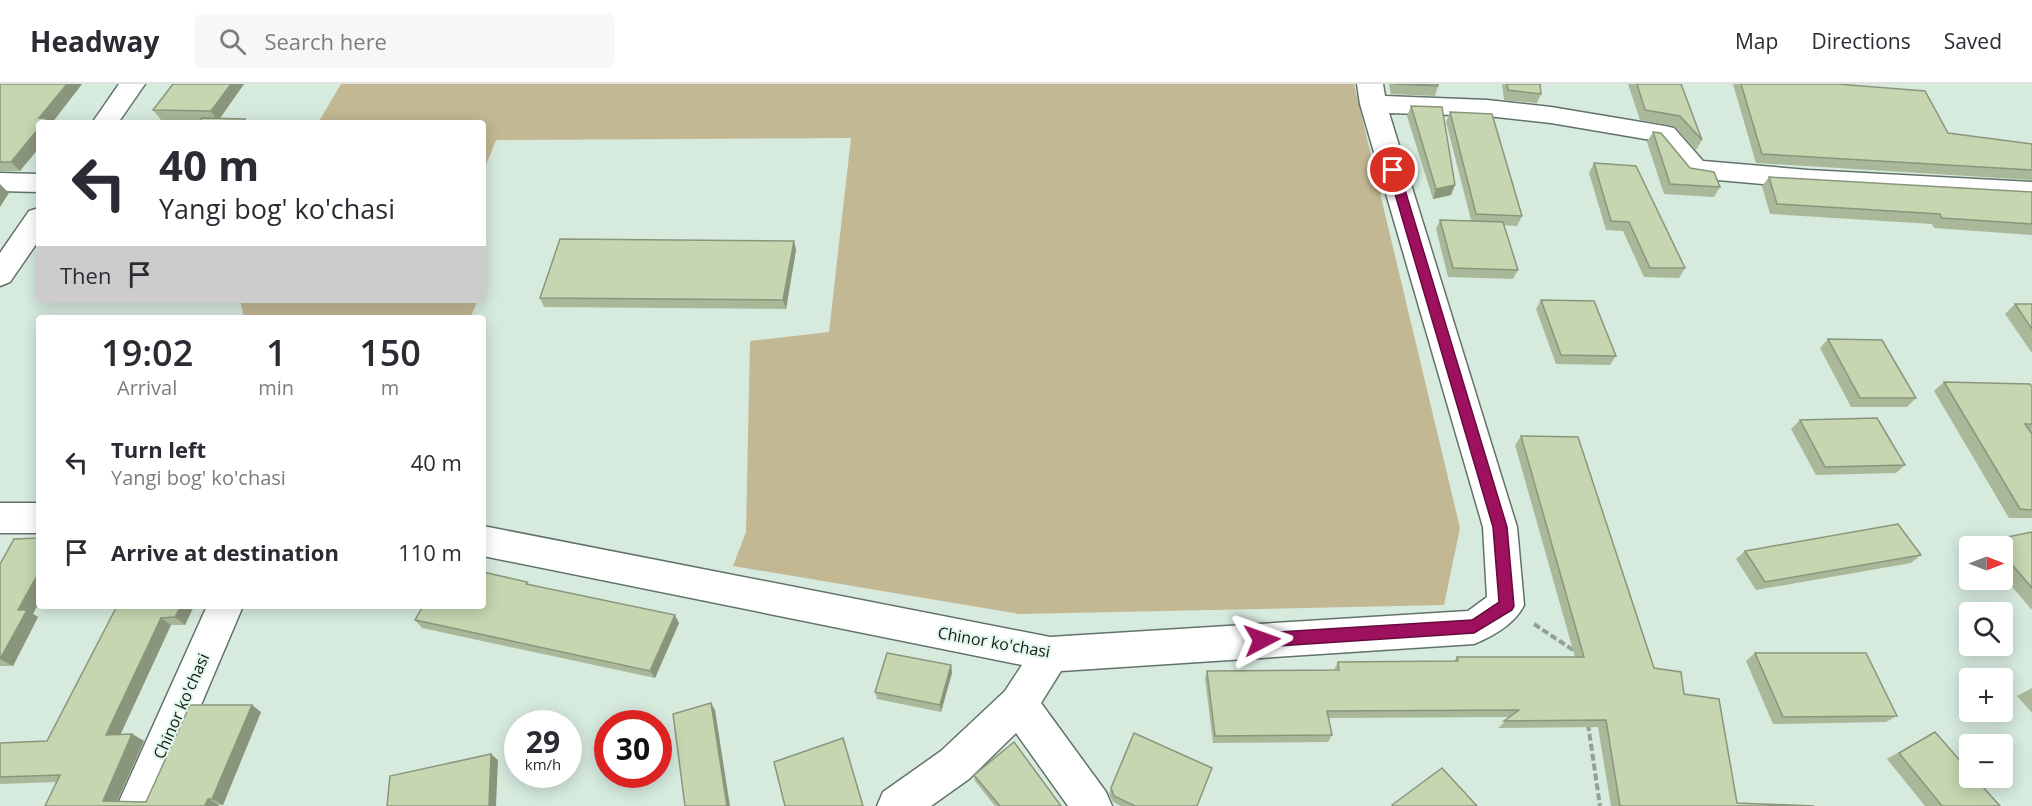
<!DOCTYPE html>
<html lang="en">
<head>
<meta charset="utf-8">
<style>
  :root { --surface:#fff; --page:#f7f7f7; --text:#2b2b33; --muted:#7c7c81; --line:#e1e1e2 }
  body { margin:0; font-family:"Open Sans",sans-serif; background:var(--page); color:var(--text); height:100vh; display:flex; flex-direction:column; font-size:22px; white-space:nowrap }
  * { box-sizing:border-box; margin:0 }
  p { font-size:20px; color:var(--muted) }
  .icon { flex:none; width:33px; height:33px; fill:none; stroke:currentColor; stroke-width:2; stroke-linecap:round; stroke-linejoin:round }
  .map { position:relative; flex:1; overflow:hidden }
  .drawer { position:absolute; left:36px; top:231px; width:450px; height:294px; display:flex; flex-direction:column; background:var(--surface); border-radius:6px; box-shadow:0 3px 15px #0003 }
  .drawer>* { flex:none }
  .banner { position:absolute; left:36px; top:36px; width:450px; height:183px; border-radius:6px; box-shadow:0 3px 15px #0003; background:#fff; color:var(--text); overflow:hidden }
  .needle { width:39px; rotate:90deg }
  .tools { position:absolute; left:1959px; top:452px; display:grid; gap:12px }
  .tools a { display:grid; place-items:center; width:54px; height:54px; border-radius:6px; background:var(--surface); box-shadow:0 3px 15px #0003; font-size:30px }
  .speed { position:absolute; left:504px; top:626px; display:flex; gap:12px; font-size:30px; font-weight:700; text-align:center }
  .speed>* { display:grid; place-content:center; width:78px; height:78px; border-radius:50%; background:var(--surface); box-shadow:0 3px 15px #0003; line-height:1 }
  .speed small { font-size:15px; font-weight:400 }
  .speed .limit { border:9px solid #d22; background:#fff; color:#111 }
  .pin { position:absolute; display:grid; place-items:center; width:51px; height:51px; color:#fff; margin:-26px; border:3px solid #fff; border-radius:50%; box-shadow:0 2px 6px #0007 }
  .me { position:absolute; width:66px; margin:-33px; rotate:86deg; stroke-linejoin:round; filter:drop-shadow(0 0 4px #0008) }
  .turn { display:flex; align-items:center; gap:21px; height:126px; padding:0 24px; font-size:27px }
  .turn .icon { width:78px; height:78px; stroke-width:2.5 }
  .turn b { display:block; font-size:42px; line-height:51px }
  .then { display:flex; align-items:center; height:57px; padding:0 24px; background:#0003; gap:12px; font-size:22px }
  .eta { display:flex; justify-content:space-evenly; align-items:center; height:102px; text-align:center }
  .eta b { font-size:36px; font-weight:600; line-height:42px }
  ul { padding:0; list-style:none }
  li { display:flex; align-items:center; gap:18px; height:90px; padding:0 24px }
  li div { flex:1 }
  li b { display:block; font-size:22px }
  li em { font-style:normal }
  header { display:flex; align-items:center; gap:36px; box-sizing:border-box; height:84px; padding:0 30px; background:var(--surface); border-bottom:2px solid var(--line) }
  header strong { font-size:28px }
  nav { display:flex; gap:33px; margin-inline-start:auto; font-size:21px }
  .search { width:420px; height:54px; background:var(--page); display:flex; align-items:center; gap:15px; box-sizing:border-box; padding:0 21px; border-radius:6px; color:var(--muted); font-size:22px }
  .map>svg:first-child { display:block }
  .green { fill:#c3b894 }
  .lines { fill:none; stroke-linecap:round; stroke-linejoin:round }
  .street-casing { stroke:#617368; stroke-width:3 }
  .primary-casing { stroke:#617368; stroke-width:3 }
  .path { stroke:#92a298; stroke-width:4; stroke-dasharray:7 3; stroke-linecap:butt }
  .street { fill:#fff; fill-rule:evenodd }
  .primary { fill:#fff; fill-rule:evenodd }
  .wall { fill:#a9b898 }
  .shaded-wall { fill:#8a967c }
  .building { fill:#c5d6b1; stroke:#8a967c; stroke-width:1.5 }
  .route { fill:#9e115e; stroke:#670b3d; stroke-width:1.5 }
  .labels { text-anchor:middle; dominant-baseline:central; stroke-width:4.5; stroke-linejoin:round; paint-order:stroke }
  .street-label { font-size:16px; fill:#141c17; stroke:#e3f8ec }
</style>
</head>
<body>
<header>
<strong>Headway</strong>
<div class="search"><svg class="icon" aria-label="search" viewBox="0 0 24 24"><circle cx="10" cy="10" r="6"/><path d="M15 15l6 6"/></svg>Search here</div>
<nav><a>Map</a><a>Directions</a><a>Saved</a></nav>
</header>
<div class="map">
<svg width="2032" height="722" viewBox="0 0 2032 722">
  <rect width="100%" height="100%" fill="#d6eade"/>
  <g class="green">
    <path d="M341,0h1013l106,444 -16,77 -425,9 -286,-48 13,-34 4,-191 79,-9 22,-194 -355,2 -13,33v-50h-165z"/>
    <path d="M240,216h238l-8,18h-226z"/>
  </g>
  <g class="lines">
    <defs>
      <g id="street">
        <path d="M1357,0h26l2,12 102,4 64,7 114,19 9,2 29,33 105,9 224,12v18l-224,-12 -113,-10 -10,-3 -28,-34 -106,-18 -64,-7 -98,-3 128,414 7,78c-9,19 -31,31 -50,39l-413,27 -20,32 65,89 6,14h-44l-52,-73 -47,46 -38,27h-54l6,-14 58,-41 64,-60 17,-26 -539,-109v-30l567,111 418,-26 19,-14 -4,-70 -123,-423z"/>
        <path d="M0,89l39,1v18l-39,-1z"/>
        <rect x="0" y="419" width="39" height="30"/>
        <path d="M207,522h36l-85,200h-41z"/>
      </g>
      <g id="primary">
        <path d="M119,0h26l-27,39h-26z"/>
        <path d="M39,124v32l-29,42 -10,4v-33l29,-42z"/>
      </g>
    </defs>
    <use href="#street" class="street-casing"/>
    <use href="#primary" class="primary-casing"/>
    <g class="path">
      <path d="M1534,540l42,28"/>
      <path d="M1588,640l12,82"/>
    </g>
    <use href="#street" class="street"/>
    <use href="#primary" class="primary"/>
  </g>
  <g class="wall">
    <path d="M0,0h82l-31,39 -31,48h-20z"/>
    <path d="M173,0h71l-24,34 25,1 3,4h-50l2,-3h-39l-8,-10z"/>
    <path d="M1389,0h49v2l-3,10 -44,-2z"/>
    <path d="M1502,0h38l1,10 -4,9 -33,-3z"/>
    <path d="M1628,0h53l21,56 -6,10 -22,-24 -34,-6z"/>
    <path d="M1733,0h104l111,49 84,11v36l-276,-17z"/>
    <path d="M1411,22l40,89 -18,4 -26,-83z"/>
    <path d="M1450,28l72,104 -5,10 -13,-1 14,45 -5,9 -65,-2 -12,-48 4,-9h31l-25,-98z"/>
    <path d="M1653,48l37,36 30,19 -6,10 -50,-3 -17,-52z"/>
    <path d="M1594,79l91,105 -6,10 -35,-1 -21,-46 -17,-1 -17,-57z"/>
    <path d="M1769,93l263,15v43l-98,-7 -2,-4 -162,-10 -8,-28z"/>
    <path d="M794,157l2,9 -10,59 -242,-2 -4,-9z"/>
    <path d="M1541,216l75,56 -6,9 -54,-1 -20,-55z"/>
    <path d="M2015,220h17v49l-27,-39z"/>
    <path d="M1828,255l88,59 -9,9h-56l-31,-59z"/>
    <path d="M1944,298l88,4v132h-23l-75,-127z"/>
    <path d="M1800,336l105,45 -9,8 -80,2 -25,-46z"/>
    <path d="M1521,352l133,232 30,26 53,109 77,3h-203l-13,-79 -100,1 12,-11 -182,1 4,17 -4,7 -115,1 -8,-65 2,-7 127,-1 4,-8 116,-1 3,-4h118l-60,-212z"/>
    <path d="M2032,448v77h-1l-29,-34v-29h-18l8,-6z"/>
    <path d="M39,454v64l-6,12 5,3 -25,49h-13v-102z"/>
    <path d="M1745,467l176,4 -10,8 -155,27 -20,-31z"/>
    <path d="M527,498l2,2 150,39 -24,55 -233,-50 -7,-8z"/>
    <path d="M117,522h77l-9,19h-14l-51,110 12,-1 12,7 -27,60 29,1 115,-90 -38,93 -178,1 12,-24 -57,2v-41l47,-2z"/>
    <path d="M1755,569l142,63 -11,6 -113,2 -27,-63z"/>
    <path d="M951,581l1,8 -11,39 -64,-13 -2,-7z"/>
    <path d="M2032,604v25l-15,-17z"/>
    <path d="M1935,648l65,74h-75l-38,-47z"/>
    <path d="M974,691l87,31h-66l-20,-25z"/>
    <path d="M1111,704l86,18h-76l-8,-4 -4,-8z"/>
  </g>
  <g class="shaded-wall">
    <path d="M67,0h15l-30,39h-9l-4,-5z"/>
    <path d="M231,0h13l-26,37 -7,-10z"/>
    <path d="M39,44v20l-19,23 -9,-9z"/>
    <path d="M0,100l9,9 -9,14z"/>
    <path d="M1455,101l-4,10 -18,4 3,-10z"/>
    <path d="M794,157l2,9 -10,59 -3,-9z"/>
    <path d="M39,488v30l-6,12 5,3 -25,49 -13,-7 18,-49z"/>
    <path d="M181,522h13l-9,19 -10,-8z"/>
    <path d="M675,531l4,8 -24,55 -5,-7z"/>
    <path d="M161,534l10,7 -54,117 -11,-7z"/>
    <path d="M951,581l1,8 -11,39 -1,-7z"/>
    <path d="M711,619l4,7 15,96h-3z"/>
    <path d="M252,621l9,7 -38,93 -11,-6z"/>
    <path d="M132,650l12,7 -29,65 -12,-5z"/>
    <path d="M491,670l7,6 -2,46h-7z"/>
    <path d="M208,715l11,6 -1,1h-13z"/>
  </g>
  <g class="building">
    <path d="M0,0h67l-28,34h9l-5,5h-4v5l-28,34h-11z"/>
    <path d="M173,0h58l-20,27 -58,-1z"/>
    <path d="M1394,0h44v2z"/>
    <path d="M1507,0h33l1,10 -33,-4z"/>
    <path d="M1637,0h44l21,56 -22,-24 -35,-6z"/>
    <path d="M1741,0h96l88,7 23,42 84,11v26l-270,-16z"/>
    <path d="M1411,22l31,1 13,78 -19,4z"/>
    <path d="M1450,28l42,2 30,102 -46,-2z"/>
    <path d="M202,34l43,1 -3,4h-44z"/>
    <path d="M1653,48l8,1 29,35 24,4 6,15 -50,-3z"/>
    <path d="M1594,79l42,3 49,102h-35l-21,-46 -18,-1z"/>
    <path d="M1769,93l263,15v32l-90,-6 -2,-4 -163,-10z"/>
    <path d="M1440,136l63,2 15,48 -65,-2z"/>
    <path d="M560,155l234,2 -11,59 -243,-2z"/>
    <path d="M1541,216l53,1 22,55 -55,-1z"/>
    <path d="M2015,220h17v25z"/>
    <path d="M1828,255l54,1 34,58h-56z"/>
    <path d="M1944,298l86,2 2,2v38h-7l7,10v76l-12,-1z"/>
    <path d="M1877,334l28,47 -80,2 -25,-47z"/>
    <path d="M1521,352l57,1 76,231 27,4 3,22 35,5 18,104 77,3h-194l-14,-86 -102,1 15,-11 -192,1 5,24 -117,1 -8,-65 132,-1 -1,-8 120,-1 -1,-4h127z"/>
    <path d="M1898,440l23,31 -156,27 -20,-31z"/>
    <path d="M2032,448v56l-30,-35v-7h-6l-4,-6z"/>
    <path d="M39,454v34l-21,38h9l-27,49v-95l14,-25z"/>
    <path d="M483,488l44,10 -1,2 149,31 -25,56 -235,-51 8,-14h60z"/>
    <path d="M117,522h64l-6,11 -14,1 -55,117 26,-1 -29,67 43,1 44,-97h62l-40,94h-4l-3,7h-160l15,-31 -60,2v-34l47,-2z"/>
    <path d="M887,569l64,12 -11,40 -65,-13z"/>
    <path d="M1755,569h111l31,63 -114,1z"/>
    <path d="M711,619l16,103h-42l-12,-92z"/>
    <path d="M1935,648l35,40v5h4l26,29h-58l-43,-53z"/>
    <path d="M1134,649l78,35 -15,38h-62l-21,-10 -3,-8z"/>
    <path d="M843,654l20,68h-78l-11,-44z"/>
    <path d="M1014,658l47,64h-61l-26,-31z"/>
    <path d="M491,670l-2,52h-102l3,-30z"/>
    <path d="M1442,684l35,38h-84l-1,-1z"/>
  </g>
  <path class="route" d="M1393,83l6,3 108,357 7,79 -2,4 -38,23 -212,14 -5,-2 -3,-5 3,-5 5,-2 210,-13 27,-18 -6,-75 -105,-357z"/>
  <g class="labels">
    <g class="street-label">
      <text transform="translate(994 558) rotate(10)">Chinor ko'chasi</text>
      <text transform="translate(181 622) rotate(-66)">Chinor ko'chasi</text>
    </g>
  </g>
</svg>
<div class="tools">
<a><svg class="needle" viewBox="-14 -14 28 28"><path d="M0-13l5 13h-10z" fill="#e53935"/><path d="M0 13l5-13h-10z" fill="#7c7c81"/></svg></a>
<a><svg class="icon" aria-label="search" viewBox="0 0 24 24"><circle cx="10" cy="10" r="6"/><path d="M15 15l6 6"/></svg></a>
<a>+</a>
<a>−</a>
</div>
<div class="speed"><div>29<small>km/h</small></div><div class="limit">30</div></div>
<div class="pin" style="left:1393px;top:86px;background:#d93025"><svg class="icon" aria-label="arrive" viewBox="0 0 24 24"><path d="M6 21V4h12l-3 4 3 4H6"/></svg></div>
<svg class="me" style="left:1262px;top:556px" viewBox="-20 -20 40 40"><path d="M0-17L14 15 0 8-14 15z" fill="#9e115e" stroke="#fff" stroke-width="4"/></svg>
<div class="banner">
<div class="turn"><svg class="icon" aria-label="left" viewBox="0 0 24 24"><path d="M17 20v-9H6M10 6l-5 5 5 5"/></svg><div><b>40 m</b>Yangi bog' ko'chasi</div></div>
<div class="then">Then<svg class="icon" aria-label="arrive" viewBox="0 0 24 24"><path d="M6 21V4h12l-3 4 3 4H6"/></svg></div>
</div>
<section class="drawer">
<div class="eta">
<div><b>19:02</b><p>Arrival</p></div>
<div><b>1</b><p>min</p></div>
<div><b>150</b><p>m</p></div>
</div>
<ul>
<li><svg class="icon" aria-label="left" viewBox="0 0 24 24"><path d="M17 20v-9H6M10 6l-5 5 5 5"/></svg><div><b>Turn left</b><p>Yangi bog' ko'chasi</p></div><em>40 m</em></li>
<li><svg class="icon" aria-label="arrive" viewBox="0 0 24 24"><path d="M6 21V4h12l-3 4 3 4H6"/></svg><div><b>Arrive at destination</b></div><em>110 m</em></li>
</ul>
</section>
</div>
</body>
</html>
